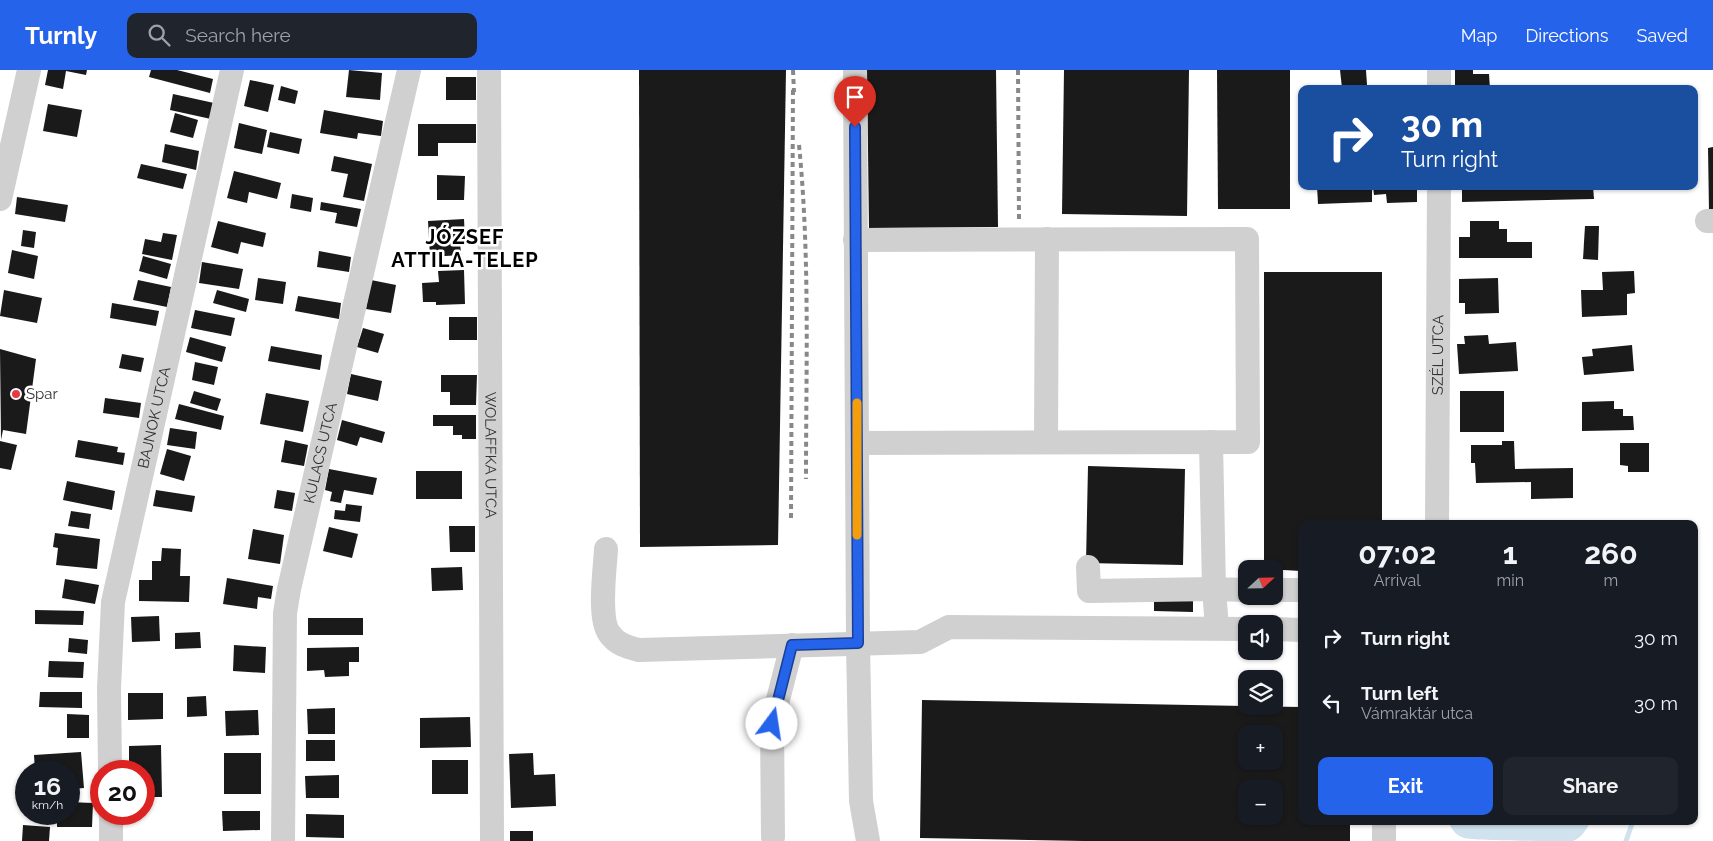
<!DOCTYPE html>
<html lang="en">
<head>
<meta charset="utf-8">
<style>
  :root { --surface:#171b24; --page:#20242c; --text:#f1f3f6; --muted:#9ea1a6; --accent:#2563eb }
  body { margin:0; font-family:Raleway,sans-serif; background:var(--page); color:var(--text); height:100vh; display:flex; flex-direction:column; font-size:19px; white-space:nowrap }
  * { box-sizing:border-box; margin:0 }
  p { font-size:16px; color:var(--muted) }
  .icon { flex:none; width:28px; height:28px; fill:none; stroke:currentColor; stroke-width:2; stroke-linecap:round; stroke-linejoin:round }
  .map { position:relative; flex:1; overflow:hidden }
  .drawer { position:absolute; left:1298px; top:450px; width:400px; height:305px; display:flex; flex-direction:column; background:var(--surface); border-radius:10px; box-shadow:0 1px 4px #0004 }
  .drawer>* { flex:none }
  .banner { position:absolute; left:1298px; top:15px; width:400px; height:105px; border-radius:10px; box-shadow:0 1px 4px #0004; background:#1a4fa0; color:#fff; overflow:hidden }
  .needle { width:32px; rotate:68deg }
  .fabs { position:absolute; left:1238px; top:490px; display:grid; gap:10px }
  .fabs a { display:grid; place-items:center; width:45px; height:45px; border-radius:10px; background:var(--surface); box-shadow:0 1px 4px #0004; font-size:25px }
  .speed { position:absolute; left:15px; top:690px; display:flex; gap:10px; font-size:25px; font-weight:700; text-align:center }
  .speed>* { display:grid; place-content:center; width:65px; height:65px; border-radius:50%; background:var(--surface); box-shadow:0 1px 4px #0004; line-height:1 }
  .speed small { font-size:12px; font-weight:400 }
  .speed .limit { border:8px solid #d22; background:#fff; color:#111 }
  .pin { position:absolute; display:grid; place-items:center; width:42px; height:42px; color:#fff; margin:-51px -21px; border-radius:50% 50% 50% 0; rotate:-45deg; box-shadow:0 0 5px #0007 }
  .pin .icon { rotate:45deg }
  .me { position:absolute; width:55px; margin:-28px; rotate:14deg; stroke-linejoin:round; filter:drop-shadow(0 0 4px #0008) }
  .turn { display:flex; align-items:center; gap:18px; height:105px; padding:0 20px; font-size:22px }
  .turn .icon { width:65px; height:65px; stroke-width:2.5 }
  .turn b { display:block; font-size:35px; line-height:42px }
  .eta { display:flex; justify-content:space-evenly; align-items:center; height:85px; text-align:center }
  .eta b { font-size:30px; font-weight:700; line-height:35px }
  .primary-button { display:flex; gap:10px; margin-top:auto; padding:10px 20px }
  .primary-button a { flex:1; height:58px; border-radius:10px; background:var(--accent); color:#fff; font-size:20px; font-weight:700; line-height:58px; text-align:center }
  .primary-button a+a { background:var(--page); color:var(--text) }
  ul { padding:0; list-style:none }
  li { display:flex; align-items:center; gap:15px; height:65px; padding:0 20px }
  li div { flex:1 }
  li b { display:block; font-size:19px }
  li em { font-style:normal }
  header { display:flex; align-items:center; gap:30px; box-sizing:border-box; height:70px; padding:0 25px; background:var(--accent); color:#fff }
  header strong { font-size:24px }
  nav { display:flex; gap:28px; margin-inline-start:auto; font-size:18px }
  .search { width:350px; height:45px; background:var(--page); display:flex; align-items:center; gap:12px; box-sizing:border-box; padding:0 18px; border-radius:10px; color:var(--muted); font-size:19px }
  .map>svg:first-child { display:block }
  .water { fill:#cfe2ee }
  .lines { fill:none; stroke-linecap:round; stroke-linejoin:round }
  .stream { stroke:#cfe2ee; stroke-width:5 }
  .building { fill:#1a1a1a; fill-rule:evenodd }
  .minor { stroke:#d0d0d0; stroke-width:24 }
  .rail { stroke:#888; stroke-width:4; stroke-dasharray:5 4; stroke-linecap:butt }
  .route-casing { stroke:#184099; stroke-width:12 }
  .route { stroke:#2563eb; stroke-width:9 }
  .slow { stroke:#f59e0b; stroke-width:9 }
  .poi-dot { fill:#e63946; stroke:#fff; stroke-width:2 }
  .labels { text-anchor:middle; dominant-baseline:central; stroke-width:5; stroke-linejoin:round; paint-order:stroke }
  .street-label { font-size:15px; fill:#333; stroke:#fff }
  .poi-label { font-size:15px; fill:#333; stroke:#fff; text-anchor:start }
  .district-label { font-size:20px; font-weight:bold; letter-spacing:1px; fill:#000; stroke:#fff }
</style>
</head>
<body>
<header>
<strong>Turnly</strong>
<div class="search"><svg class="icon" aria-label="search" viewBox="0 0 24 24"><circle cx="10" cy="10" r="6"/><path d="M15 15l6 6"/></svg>Search here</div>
<nav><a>Map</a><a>Directions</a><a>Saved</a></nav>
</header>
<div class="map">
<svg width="1713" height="771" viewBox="0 0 1713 771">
  <rect width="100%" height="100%" fill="#fff"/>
  <path class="water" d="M1591,751c-4,7 -9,17 -18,20 -10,0 -97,0 -109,-3 -9,-3 -12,-9 -16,-16z"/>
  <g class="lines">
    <g class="stream">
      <path d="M1694,571v-2"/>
      <path d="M1626,771l7,-20"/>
    </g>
  </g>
  <g class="building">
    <path d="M48,0h39l-1,5 -20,-4 -3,18 -18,-4z"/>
    <path d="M151,0h26l36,9 -3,14 -61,-16z"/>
    <path d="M349,0l33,3 -2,27 -34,-3z"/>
    <path d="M639,0h147l-8,475 -138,2z"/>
    <path d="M867,0h129l2,157 -129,1z"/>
    <path d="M1064,0h125l-2,146 -125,-2z"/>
    <path d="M1217,0h73v139h-72z"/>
    <path d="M1340,0h26l1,15 -25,3z"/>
    <path d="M1455,0h18v4h16l1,15h-35z"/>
    <rect x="446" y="7" width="30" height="23"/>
    <path d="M250,10l24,5 -6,27 -24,-6z"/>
    <path d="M281,16l17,5 -3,13 -17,-4z"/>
    <path d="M173,24l41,9 -3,16 -41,-9z"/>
    <path d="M48,34l34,6 -5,27 -34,-6z"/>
    <path d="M324,40l59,11 -2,15 -23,-3 -1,6 -37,-6z"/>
    <path d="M175,43l23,7 -5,18 -23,-6z"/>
    <path d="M239,53l28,7 -5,24 -28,-6z"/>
    <path d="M418,54h58v19h-38v13h-20z"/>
    <path d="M270,62l32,7 -3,15 -32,-7z"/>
    <path d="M165,74l34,7 -3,19 -34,-8z"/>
    <path d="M1713,77v65h-4l-1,-64z"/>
    <path d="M334,86l38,8 -8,37 -21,-4 5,-23 -17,-3z"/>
    <path d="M141,94l46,10 -4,15 -46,-11z"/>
    <path d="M234,101l47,12 -4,16 -28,-7 -2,11 -20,-5z"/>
    <path d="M437,105l28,1 -1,24h-27z"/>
    <path d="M1317,116h55v16l-54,2z"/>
    <path d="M1373,116h44v16l-30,1 -1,-9 -12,1z"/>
    <path d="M1462,116h131l1,13 -132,3z"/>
    <path d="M292,124l21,4 -2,14 -21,-4z"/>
    <path d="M17,127l51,8 -3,17 -50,-8z"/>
    <path d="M321,132l40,7 -4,18 -22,-4 2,-10 -17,-3z"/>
    <path d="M464,149l1,20 -5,1 1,15 -31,2 -2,-36z"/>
    <path d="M218,151l48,12 -3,14 -22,-5 -3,12 -27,-7z"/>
    <path d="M1470,151h29v8h8v13h25v16h-73v-21h11z"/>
    <path d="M1585,156h14l-1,34 -15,-1z"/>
    <path d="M23,160l13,2 -2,16 -13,-2z"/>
    <path d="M163,163l14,2 -5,25 -30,-6 3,-15 16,3z"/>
    <path d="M12,180l26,6 -4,23 -26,-6z"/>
    <path d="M319,181l32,6 -2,15 -32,-5z"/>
    <path d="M143,186l28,8 -4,15 -28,-8z"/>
    <path d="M202,192l41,7 -4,20 -40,-6z"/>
    <path d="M464,200l1,34 -29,1v-3h-13l-1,-19 17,-1 -1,-11z"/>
    <path d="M1634,201l1,22 -8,1v21l-45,2 -1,-27h22l-1,-18z"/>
    <path d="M1264,202h118v252h-81v47l-37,-2z"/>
    <path d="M258,208l28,4 -3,22 -28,-4z"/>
    <path d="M1498,208l1,35 -34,1v-11h-6v-24z"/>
    <path d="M138,210l33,7 -4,20 -34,-7z"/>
    <path d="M371,210l25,5 -5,28 -25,-4z"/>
    <path d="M4,220l38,8 -5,25 -37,-7z"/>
    <path d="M217,220l32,9 -3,13 -33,-9z"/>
    <path d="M298,226l43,7 -2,16 -44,-8z"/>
    <path d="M112,233l47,8 -3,15 -46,-8z"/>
    <path d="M195,240l40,8 -4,18 -40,-8z"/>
    <rect x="449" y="247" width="28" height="23"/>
    <path d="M363,258l21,6 -6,19 -21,-6z"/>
    <path d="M1488,265l1,9 27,-2 2,29 -59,3 -2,-30h8l-1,-8z"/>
    <path d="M190,267l36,10 -4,15 -36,-10z"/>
    <path d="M1632,275l2,26 -50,4 -2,-18 11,-1 -1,-7z"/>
    <path d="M271,276l51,9 -2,15 -52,-9z"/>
    <path d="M0,279l36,10 -10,75 -23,-4 -2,10z"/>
    <path d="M122,284l22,4 -3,14 -22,-4z"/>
    <path d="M195,292l23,5 -4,18 -22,-5z"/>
    <path d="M351,304l31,7 -4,20 -31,-7z"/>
    <path d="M441,305h36l-1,30h-26v-13h-9z"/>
    <path d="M194,321l27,8 -4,12 -27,-8z"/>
    <rect x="1460" y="321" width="44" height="41"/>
    <path d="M266,323l43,8 -6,31 -43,-8z"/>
    <path d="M105,328l36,5 -2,15 -36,-5z"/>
    <path d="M1614,331v8h9v7h10l1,14 -52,1v-29z"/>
    <path d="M179,334l45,12 -3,14 -46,-11z"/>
    <path d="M433,345h43v24h-14v-4h-9v-9h-20z"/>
    <path d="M342,350l43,12 -3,11 -22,-6 -3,9 -20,-6z"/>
    <path d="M170,358l27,4 -2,17 -28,-4z"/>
    <path d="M78,370l40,7 -1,5 8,1 -2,12 -48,-8z"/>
    <path d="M285,370l23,5 -4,21 -23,-4z"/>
    <path d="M0,371l17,4 -6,25 -11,-2z"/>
    <path d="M1502,371h12l1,28 58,-1v30l-42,1v-17l-55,1 -1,-20h-4v-18h31z"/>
    <path d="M1620,373h29v29h-21v-6l-8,-1z"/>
    <path d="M167,379l24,7 -7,25 -24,-7z"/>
    <path d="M1088,396l97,3 -2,96 -97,-2z"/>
    <path d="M329,399l48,9 -4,17 -29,-5 -3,13 -11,-2 2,-9 -7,-2z"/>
    <rect x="416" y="401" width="46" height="28"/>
    <path d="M67,411l48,10 -3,19 -49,-10z"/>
    <path d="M156,420l39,6 -3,16 -39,-6z"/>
    <path d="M277,420l18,3 -3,18 -18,-3z"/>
    <path d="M346,434l16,2 -2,16 -26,-3 1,-9 10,1z"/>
    <path d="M71,441l20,3 -2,15 -21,-3z"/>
    <path d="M449,456h26v26h-25z"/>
    <path d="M329,457l29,7 -6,24 -29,-7z"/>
    <path d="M253,459l31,6 -4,29 -32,-5z"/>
    <path d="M55,463l45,6 -3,30 -41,-4 2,-17 -5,-1z"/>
    <path d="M162,478l19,1 -1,27h10l-1,26 -50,-1v-21h13v-19h9z"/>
    <path d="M462,497l1,23 -31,1 -1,-23z"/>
    <path d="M227,508l46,8 -2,13 -13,-2 -1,12 -34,-5z"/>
    <path d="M65,509l34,6 -4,19 -33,-6z"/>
    <path d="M1154,526l39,1v15l-39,-1z"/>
    <path d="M35,540l49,1 -1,14 -48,-1z"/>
    <path d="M159,546l1,25 -28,1 -1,-25z"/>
    <rect x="308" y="548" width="55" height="17"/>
    <path d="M200,562l1,16 -26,1v-16z"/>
    <path d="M69,568l19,2 -1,14 -19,-2z"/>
    <path d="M234,575l32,2 -1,26 -32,-2z"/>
    <path d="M359,577v15h-10v14l-24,1 -1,-7 -17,1v-23z"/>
    <path d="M49,591l35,1 -1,16 -35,-1z"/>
    <path d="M40,622h42v16l-43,-1z"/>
    <path d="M128,623h35v26l-35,1z"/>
    <path d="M206,626l1,20 -20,1v-20z"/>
    <path d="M922,630l379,7v114h49v20h-267l-163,-3zM1246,664h28v27h-28zM1246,719h28v27h-28z"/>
    <path d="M335,638v26h-27l-1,-25z"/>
    <path d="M258,640l1,25 -33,1 -1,-25z"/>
    <path d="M67,644l22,1v23h-22z"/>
    <path d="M470,647l1,30 -51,1v-30z"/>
    <rect x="306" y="670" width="29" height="21"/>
    <path d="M161,675l1,52h-18v-26h-15v-25z"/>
    <path d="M81,682l3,36 -15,1v-18h-34l-1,-16z"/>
    <rect x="224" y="683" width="37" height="41"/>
    <path d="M533,683l1,22 21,-1 1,32 -45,2 -2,-54z"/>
    <rect x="432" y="690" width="36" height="34"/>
    <path d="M339,705v23h-33l-1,-22z"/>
    <path d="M69,732l24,1 -1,24h-35v-13h12z"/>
    <path d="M222,741h38v19l-37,1z"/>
    <path d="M306,744l38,1v23l-38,-1z"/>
    <path d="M23,755l27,2 -1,14h-27z"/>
    <rect x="510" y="761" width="23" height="10"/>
  </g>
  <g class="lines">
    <g class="minor">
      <path id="s1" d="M489,0l3,771"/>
      <path d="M855,0l3,573 3,158 7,40"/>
      <path d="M1439,19v-19"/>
      <path d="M0,129l29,-129"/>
      <path d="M1707,151h6"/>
      <path d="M855,170l392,-1 1,203 -390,1"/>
      <path d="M1046,372l1,-203"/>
      <path d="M1211,372l3,147 32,1"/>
      <path id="s2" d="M1437,454l2,-338"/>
      <path d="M606,479c-1,20 -8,68 3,84 7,11 18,14 30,17l281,-8 29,-15 297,2"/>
      <path d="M1088,497l1,24 125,-2 3,39"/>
      <path d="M1274,520h27"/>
      <path d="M1274,559l27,1"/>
      <path id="s3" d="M110,701l-1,-83 4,-86 119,-532"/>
      <path d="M111,744v27"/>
      <path d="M773,767l-1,-114 20,-78"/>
      <path id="s4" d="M283,771l2,-228 4,-24 120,-519"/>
      <path d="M1384,771v-20"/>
    </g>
    <g class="rail">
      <path d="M793,0l1,22"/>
      <path d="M1018,0l1,150"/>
      <path d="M799,75c11,110 7,223 7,334"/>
      <path d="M791,448l2,-431"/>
    </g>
  </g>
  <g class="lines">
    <defs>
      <path id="route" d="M772,654l20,-79 66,-2 -3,-516"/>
    </defs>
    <use href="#route" class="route-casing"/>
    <use href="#route" class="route"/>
    <path class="slow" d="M857,465v-132"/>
  </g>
  <circle class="poi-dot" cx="16" cy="324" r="5"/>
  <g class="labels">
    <g class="street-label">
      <text stroke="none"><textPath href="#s2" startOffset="169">SZÉL UTCA</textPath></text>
      <text stroke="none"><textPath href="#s3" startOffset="358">BAJNOK UTCA</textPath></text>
      <text stroke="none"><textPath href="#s4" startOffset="392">KULACS UTCA</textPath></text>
      <text stroke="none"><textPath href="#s1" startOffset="385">WOLAFFKA UTCA</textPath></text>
    </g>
    <g class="poi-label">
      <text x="26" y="324">Spar</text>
    </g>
    <g class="district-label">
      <text x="465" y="167">JÓZSEF<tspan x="465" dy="23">ATTILA-TELEP</tspan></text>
    </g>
  </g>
</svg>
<div class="fabs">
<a><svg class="needle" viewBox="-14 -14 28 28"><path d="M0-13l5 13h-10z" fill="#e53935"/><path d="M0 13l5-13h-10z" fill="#9ea1a6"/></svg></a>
<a><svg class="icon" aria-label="sound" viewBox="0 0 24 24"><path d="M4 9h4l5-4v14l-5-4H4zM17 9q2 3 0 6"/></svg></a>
<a><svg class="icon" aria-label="layers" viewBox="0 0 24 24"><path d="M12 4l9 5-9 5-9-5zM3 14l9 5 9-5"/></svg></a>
<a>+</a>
<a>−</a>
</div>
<div class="speed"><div>16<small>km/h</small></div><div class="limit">20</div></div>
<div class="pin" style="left:855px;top:57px;background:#d93025"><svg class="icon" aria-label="arrive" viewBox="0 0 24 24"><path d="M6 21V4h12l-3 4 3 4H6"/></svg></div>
<svg class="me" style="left:772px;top:654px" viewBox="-20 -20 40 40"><circle r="19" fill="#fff"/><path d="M0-13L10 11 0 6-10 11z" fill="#2563eb"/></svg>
<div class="banner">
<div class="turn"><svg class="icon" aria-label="right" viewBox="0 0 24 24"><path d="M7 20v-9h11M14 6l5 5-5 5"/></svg><div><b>30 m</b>Turn right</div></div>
</div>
<section class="drawer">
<div class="eta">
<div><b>07:02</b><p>Arrival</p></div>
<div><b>1</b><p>min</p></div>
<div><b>260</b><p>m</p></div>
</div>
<ul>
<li><svg class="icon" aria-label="right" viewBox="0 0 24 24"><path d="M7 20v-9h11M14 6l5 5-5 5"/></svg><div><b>Turn right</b></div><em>30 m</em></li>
<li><svg class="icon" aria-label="left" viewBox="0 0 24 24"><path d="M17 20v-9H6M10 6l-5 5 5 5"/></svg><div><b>Turn left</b><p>Vámraktár utca</p></div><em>30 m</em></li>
</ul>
<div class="primary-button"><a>Exit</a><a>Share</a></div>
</section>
</div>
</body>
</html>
